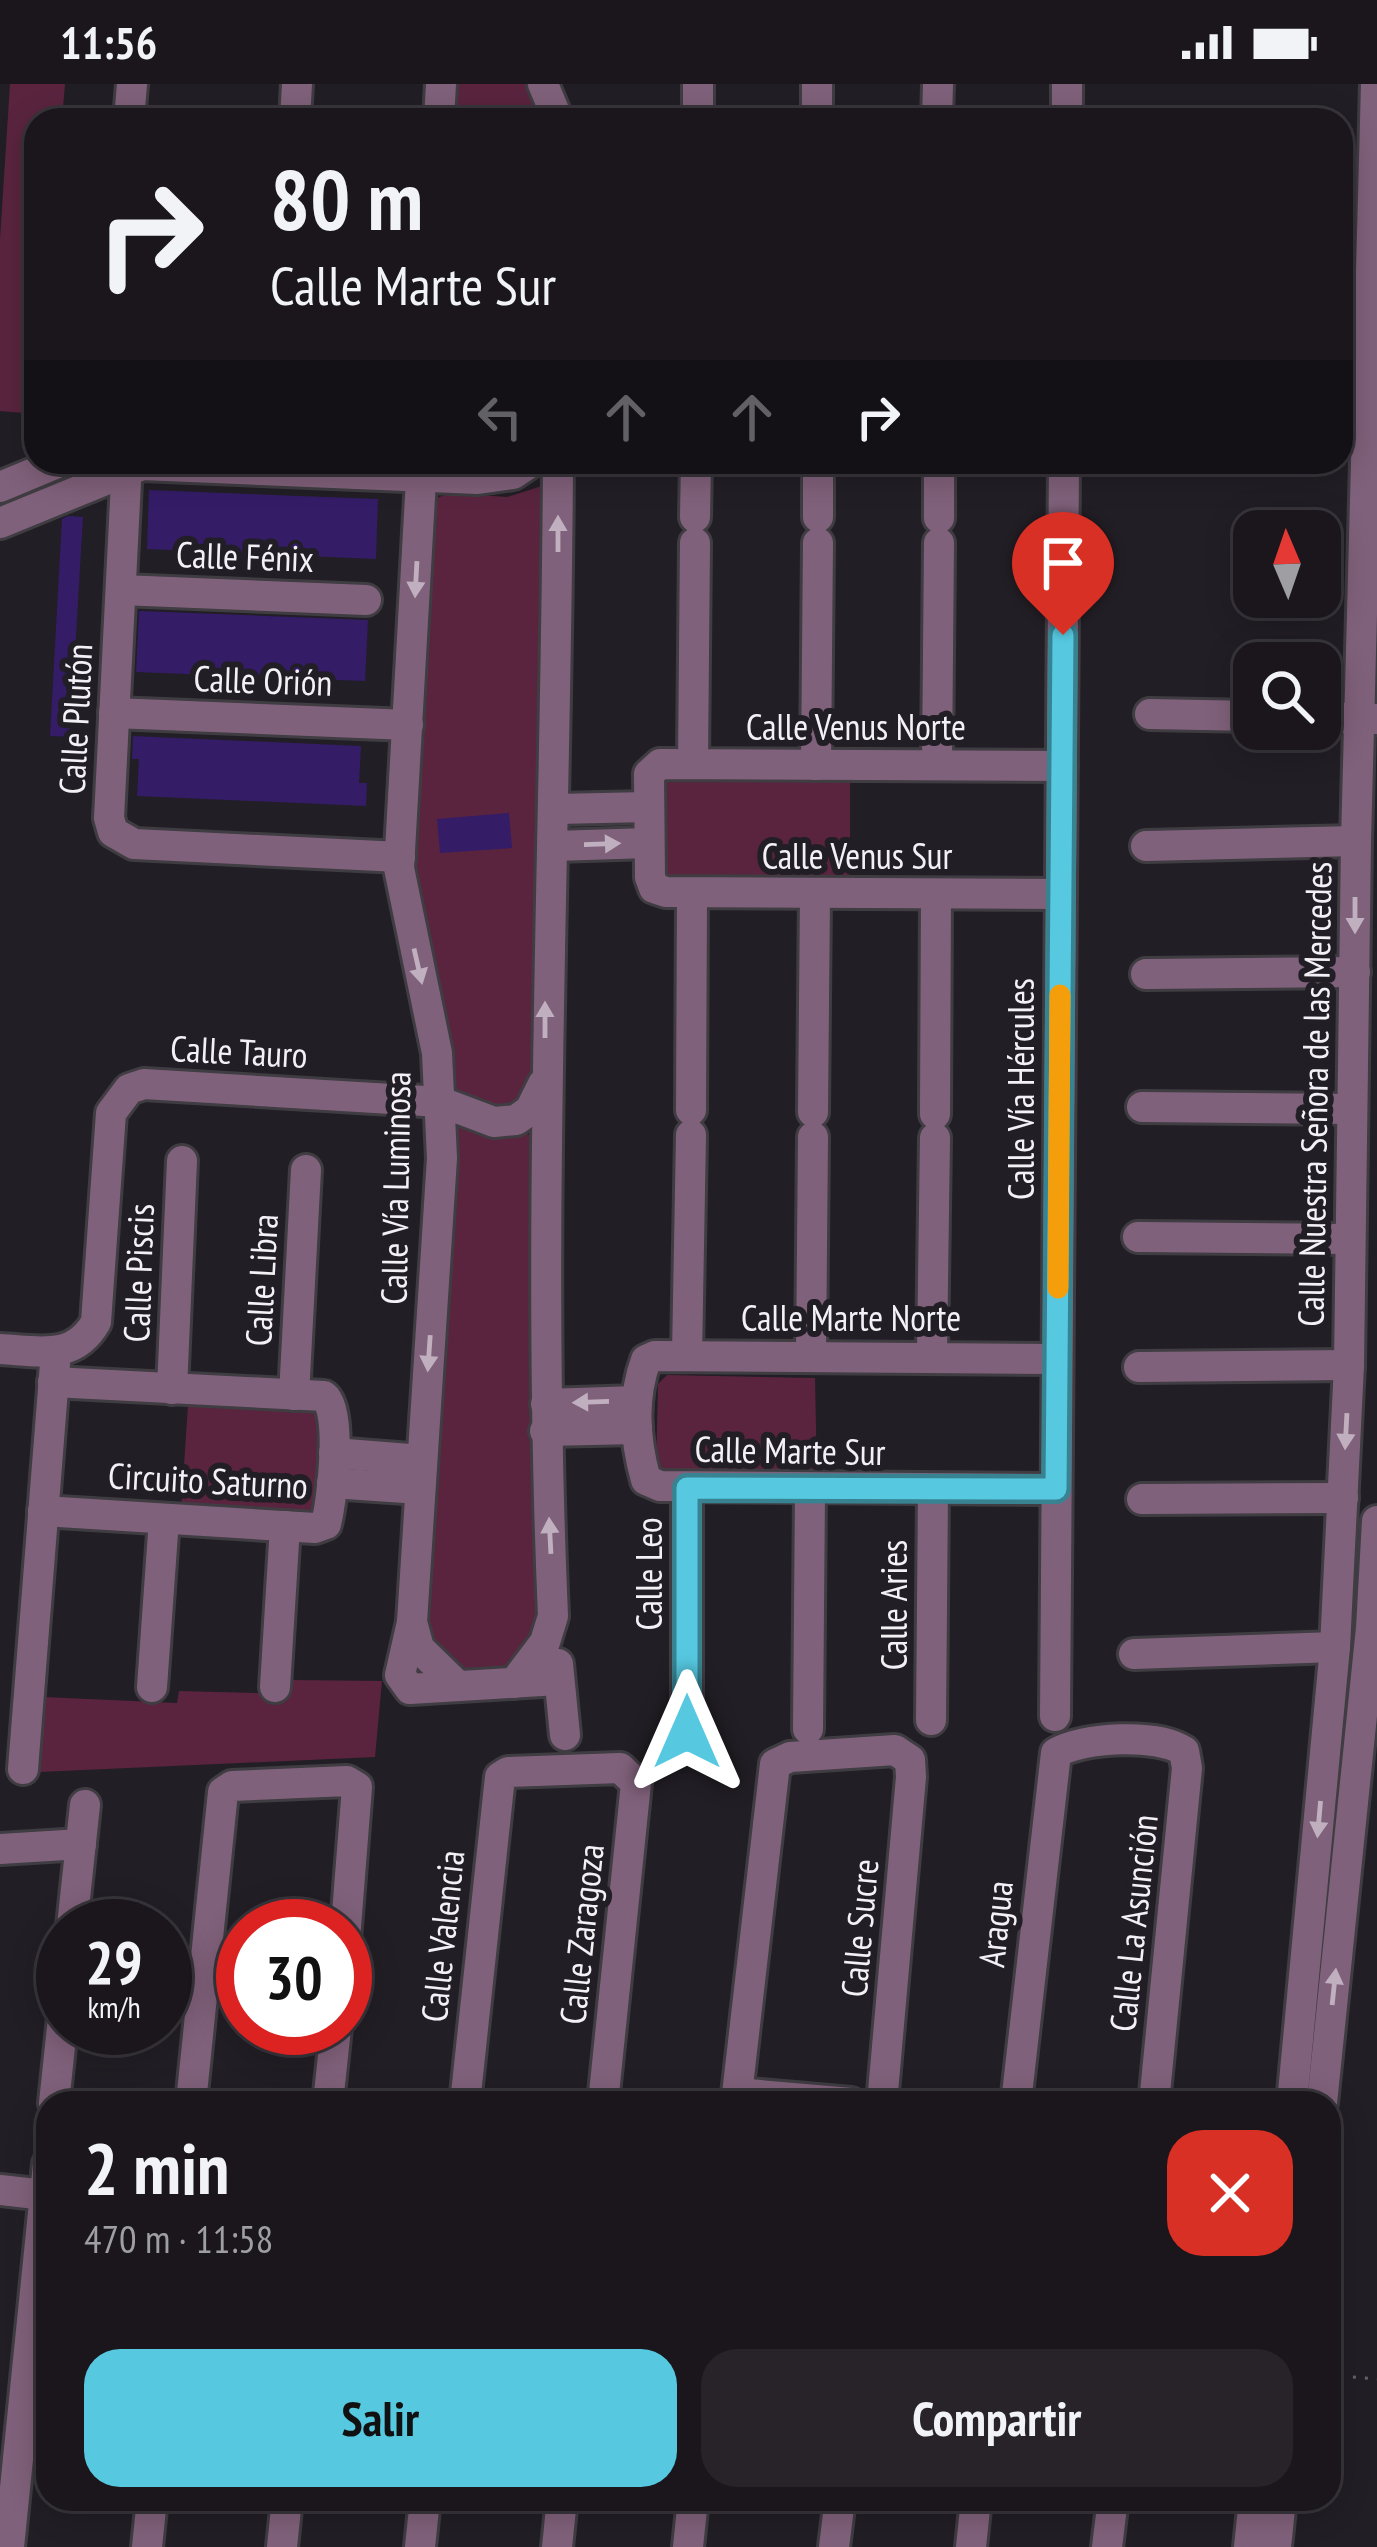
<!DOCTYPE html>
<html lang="es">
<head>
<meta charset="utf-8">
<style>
  :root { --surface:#1a161c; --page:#272329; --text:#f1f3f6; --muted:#9f9fa3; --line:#38353b; --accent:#56c9e1 }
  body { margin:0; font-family:"PT Sans Narrow",sans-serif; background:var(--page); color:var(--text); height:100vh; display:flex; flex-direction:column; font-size:45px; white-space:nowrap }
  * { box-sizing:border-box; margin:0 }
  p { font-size:39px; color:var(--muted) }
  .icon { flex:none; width:66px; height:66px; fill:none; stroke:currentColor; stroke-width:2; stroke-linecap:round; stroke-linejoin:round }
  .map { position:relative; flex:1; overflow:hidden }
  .details { position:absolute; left:36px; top:2007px; width:1305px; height:420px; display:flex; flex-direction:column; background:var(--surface); border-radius:36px; box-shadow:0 6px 30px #0003,0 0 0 3px var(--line) }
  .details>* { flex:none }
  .guide { position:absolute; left:24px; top:24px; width:1329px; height:366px; border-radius:36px; box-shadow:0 6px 30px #0003,0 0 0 3px var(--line); background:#1a161c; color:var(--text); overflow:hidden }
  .needle { width:78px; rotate:358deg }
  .tools { position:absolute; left:1233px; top:426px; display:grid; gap:24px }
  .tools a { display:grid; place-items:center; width:108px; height:108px; border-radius:24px; background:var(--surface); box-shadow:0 6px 30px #0003,0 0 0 3px var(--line); font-size:60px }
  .speed { position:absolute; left:36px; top:1815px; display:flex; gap:24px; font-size:60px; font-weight:700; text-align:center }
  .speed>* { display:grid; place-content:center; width:156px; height:156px; border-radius:50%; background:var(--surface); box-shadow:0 6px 30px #0003,0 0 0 3px var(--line); line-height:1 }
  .speed small { font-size:30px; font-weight:400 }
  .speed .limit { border:18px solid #d22; background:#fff; color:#111 }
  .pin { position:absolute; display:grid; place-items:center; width:102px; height:102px; color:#fff; margin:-123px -51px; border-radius:50% 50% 50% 0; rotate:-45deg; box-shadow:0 0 12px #0007 }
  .pin .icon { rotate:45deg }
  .me { position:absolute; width:132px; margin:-66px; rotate:0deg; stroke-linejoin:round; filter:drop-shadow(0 0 9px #0008) }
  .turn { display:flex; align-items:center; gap:42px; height:252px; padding:0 48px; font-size:54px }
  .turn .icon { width:156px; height:156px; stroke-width:2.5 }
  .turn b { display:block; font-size:84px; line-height:102px }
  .lanes { display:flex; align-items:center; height:114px; padding:0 48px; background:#0003; justify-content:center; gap:60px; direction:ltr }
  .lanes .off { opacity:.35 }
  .round { display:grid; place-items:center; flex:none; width:126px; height:126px; border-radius:36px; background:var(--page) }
  .summary { display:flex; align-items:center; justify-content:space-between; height:204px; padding:0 48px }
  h1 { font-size:72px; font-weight:700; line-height:90px }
  .button { display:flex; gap:24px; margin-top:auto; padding:24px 48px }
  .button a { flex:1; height:138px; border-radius:36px; background:var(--accent); color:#111; font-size:48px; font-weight:700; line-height:138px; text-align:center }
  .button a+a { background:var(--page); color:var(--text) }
  .status { display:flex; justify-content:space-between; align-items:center; height:84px; padding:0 60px; background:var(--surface); direction:ltr }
  .status svg { height:33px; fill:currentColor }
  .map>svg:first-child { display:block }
  .green { fill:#5a243f }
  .building { fill:#341c67 }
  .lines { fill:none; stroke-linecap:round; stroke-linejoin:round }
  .minor-casing { stroke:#3f3c42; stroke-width:36 }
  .path { stroke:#656268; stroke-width:3; stroke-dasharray:3 9; stroke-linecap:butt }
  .minor { stroke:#80617b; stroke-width:30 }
  .oneway { fill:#c0b0bf }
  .route-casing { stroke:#388392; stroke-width:30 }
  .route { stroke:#56c9e1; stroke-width:21 }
  .slow { stroke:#f59e0b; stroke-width:21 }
  .labels { text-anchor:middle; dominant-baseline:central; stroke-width:12; stroke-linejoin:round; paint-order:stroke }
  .street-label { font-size:36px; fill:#f4f1f6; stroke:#221e25 }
</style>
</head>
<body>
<div class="status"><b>11:56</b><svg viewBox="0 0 49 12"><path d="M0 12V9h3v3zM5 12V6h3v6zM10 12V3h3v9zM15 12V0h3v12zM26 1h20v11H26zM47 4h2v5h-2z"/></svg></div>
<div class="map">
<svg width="1377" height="2463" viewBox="0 0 1377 2463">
  <rect width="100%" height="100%" fill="#221e25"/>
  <g class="green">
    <path d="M10,0h55l-3,36h-26v294l-36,-3v-172z"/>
    <path d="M452,0h80l9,36h-91z"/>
    <path d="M542,402l7,10 -16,591 -15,24 -54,-9 -9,-12 -13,-86 -34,-136 26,-369 16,-6 57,4z"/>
    <path d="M669,695l181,3v102l-182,-2 -10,-7 1,-87z"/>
    <path d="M463,1041l60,4 8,8 11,489 -32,47 -54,2 -32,-35 29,-513z"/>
    <path d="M667,1291l148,3 2,100 -161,-7 2,-87z"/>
    <path d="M188,1321l126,8 8,12 -8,86 -10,7 -123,-8z"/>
    <path d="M290,1596l92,1 -7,76 -336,15 5,-75 133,6 2,-12 110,3z"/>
  </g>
  <g class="building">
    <path d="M149,406l229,9 -2,60 -229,-10z"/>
    <path d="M68,432l15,1 -13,220 -20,-1 12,-217z"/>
    <path d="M139,527l229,9 -3,61 -229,-9z"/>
    <path d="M133,652l228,10 -2,37h8l-1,23 -229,-10 2,-37h-7z"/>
    <path d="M509,729l3,35 -72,5 -3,-34z"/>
  </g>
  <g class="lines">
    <defs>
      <g id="minor">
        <path d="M543,0l15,36"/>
        <path d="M129,36l3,-36"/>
        <path d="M295,36l2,-36"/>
        <path d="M439,36l2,-36"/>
        <path d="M698,36v-36"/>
        <path d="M817,36v-36"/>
        <path d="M937,36l1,-36"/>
        <path d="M1067,36v-36"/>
        <path d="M127,378l-18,356 4,14 21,12 266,13"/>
        <path d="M422,378l-23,406 38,185 5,105 -30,464 7,26 39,38"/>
        <path d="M0,403l60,-25"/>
        <path d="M695,433l1,-55"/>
        <path d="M818,433v-55"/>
        <path d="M939,434v-56"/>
        <path d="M0,439l142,-58 336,14 35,-5 18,-12"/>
        <path d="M121,506l245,10"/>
        <path d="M114,629l294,12"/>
        <path d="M1150,630l104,2"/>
        <path d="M1320,633l57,2"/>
        <path d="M693,680l2,-221"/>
        <path d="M816,681l2,-222"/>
        <path d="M937,681l2,-222"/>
        <path d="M556,725l92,-2"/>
        <path d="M555,762l93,-3"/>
        <path d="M1146,762l210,-5"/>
        <path d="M1061,810l-395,-2 -12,-4 -4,-11 -1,-103 11,-10 402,2"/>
        <path d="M1146,890l209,-2"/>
        <path d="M1142,1023l209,2"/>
        <path d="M691,1026l1,-216"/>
        <path d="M813,1028l2,-218"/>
        <path d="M935,1030l1,-220"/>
        <path d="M1138,1153l212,2"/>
        <path d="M0,1265c39,2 74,12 96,-27l15,-209 18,-24 15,-5 297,18 53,20 22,-2 14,-10 13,-26"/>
        <path d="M932,1270l3,-216"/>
        <path d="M687,1272l4,-221"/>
        <path d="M811,1273l2,-220"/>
        <path d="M1139,1283l210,-2"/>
        <path d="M172,1305l10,-228"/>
        <path d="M294,1311l12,-225"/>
        <path d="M546,1320l91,-3"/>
        <path d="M545,1347l92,-2"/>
        <path d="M334,1369l88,7"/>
        <path d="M332,1399l88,6"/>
        <path d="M1056,1405l-396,-3 -14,-6c-11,-39 -14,-82 0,-120l9,-4 402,3"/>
        <path d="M1142,1415l201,-1"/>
        <path d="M43,1427l272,17 11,-4c6,-24 17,-114 -2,-128l-271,-14"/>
        <path d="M412,1538l-12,53 10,14 149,-9"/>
        <path d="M1134,1570l201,-7"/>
        <path d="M558,1580l7,71"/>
        <path d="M514,1599l31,-41 8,-26c-17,-385 3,-769 5,-1154"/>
        <path d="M152,1603l12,-168"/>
        <path d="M275,1603l10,-161"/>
        <path d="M1055,1632l9,-1254"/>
        <path d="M931,1636l2,-230"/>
        <path d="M808,1645l2,-238"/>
        <path d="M687,1649v-245"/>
        <path d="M23,1685l32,-405"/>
        <path d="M0,1765l81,-5"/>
        <path d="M72,1842l13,-121"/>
        <path d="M737,2009l114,10"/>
        <path d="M54,2019l9,-85"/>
        <path d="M191,2019l32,-311 9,-6 115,-5 10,6 -12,152"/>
        <path d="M328,2019l8,-75"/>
        <path d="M465,2019l35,-326 8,-5 112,-4 16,15 -33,320"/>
        <path d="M736,2019l39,-339 15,-7 105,-7 15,10 1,17 -29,326"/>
        <path d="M1016,2019l40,-350c27,-16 101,-20 128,-2l3,17 -33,335"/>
        <path d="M1292,2019l43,-456 14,-282 7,-524 20,-757"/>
        <path d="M1322,2019l49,-475 6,-107"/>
        <path d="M0,2106l45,5"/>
        <path d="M9,2463l39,-383"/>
        <path d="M147,2463l5,-48"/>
        <path d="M282,2463l5,-48"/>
        <path d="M420,2463l5,-48"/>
        <path d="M557,2463l5,-48"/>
        <path d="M688,2463l5,-48"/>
        <path d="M834,2463l6,-48"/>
        <path d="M971,2463l5,-48"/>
        <path d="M1107,2463l6,-48"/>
        <path d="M1249,2463l5,-48"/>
        <path d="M1276,2463l5,-48"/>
      </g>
    </defs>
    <use href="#minor" class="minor-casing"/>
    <path class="path" d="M1329,2291l48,4"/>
    <use href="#minor" class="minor"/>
  </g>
  <defs><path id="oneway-solid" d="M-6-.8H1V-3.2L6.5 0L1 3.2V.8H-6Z" transform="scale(3)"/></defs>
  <g class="oneway">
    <use href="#oneway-solid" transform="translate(558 450) rotate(-90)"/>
    <use href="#oneway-solid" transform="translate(416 495) rotate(93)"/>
    <use href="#oneway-solid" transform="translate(602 760) rotate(-2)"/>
    <use href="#oneway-solid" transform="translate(1355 831) rotate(90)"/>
    <use href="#oneway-solid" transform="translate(418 882) rotate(77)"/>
    <use href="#oneway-solid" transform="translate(545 936) rotate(-90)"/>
    <use href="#oneway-solid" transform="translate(429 1269) rotate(94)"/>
    <use href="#oneway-solid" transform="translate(591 1318) rotate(178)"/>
    <use href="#oneway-solid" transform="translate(1346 1347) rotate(93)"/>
    <use href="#oneway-solid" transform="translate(550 1452) rotate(-93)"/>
    <use href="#oneway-solid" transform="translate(1319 1735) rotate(95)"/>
    <use href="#oneway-solid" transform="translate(1334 1903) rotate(-84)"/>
  </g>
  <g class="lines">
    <defs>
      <path id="route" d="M687,1648v-244l369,1 7,-854"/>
    </defs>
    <use href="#route" class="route-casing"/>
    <use href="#route" class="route"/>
    <path class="slow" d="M1058,1204l2,-293"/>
  </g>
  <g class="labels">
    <g class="street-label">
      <text transform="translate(245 472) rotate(2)">Calle Fénix</text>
      <text transform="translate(263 596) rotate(2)">Calle Orión</text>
      <text transform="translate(75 635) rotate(-87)">Calle Plutón</text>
      <text x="856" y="642">Calle Venus Norte</text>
      <text x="857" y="771">Calle Venus Sur</text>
      <text transform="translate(239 967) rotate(3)">Calle Tauro</text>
      <text transform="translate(1020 1005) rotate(-90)">Calle Vía Hércules</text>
      <text transform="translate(1314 1010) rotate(-89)">Calle Nuestra Señora de las Mercedes</text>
      <text transform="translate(395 1104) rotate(-89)">Calle Vía Luminosa</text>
      <text transform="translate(138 1189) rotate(-88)">Calle Piscis</text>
      <text transform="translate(261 1196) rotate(-87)">Calle Libra</text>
      <text x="851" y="1233">Calle Marte Norte</text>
      <text transform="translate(790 1366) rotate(1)">Calle Marte Sur</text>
      <text transform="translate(208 1396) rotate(3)">Circuito Saturno</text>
      <text transform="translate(648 1490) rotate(-90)">Calle Leo</text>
      <text transform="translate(893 1521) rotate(-90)">Calle Aries</text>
      <text transform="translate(1133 1839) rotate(-84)">Calle La Asunción</text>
      <text transform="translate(995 1840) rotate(-84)">Aragua</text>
      <text transform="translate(859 1844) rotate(-85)">Calle Sucre</text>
      <text transform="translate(581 1850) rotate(-84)">Calle Zaragoza</text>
      <text transform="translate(442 1852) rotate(-84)">Calle Valencia</text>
    </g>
  </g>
</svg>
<div class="tools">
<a><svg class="needle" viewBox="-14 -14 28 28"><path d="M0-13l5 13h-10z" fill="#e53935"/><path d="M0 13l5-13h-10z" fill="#9f9fa3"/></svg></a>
<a><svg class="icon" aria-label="search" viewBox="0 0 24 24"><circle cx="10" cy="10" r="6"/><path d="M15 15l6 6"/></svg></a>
</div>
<div class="speed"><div>29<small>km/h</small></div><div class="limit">30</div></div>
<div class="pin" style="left:1063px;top:551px;background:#d93025"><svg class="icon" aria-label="arrive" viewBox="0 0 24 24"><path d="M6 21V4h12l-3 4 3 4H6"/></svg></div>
<svg class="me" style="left:687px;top:1648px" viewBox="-20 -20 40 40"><path d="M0-17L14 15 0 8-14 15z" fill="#56c9e1" stroke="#fff" stroke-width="4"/></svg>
<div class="guide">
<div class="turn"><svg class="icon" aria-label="right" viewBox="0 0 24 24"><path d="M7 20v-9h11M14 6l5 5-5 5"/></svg><div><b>80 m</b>Calle Marte Sur</div></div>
<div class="lanes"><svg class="icon off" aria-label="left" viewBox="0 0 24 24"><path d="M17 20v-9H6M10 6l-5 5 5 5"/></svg><svg class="icon off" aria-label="ahead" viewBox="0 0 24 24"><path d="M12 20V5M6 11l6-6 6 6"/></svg><svg class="icon off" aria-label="ahead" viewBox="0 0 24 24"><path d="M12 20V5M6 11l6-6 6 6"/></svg><svg class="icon" aria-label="right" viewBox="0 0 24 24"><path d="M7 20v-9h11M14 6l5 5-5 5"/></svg></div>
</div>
<section class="details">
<div class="summary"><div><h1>2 min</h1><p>470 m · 11:58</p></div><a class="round" style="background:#d93025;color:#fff"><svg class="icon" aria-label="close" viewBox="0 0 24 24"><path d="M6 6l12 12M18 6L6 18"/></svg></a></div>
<div class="button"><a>Salir</a><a>Compartir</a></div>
</section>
</div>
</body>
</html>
